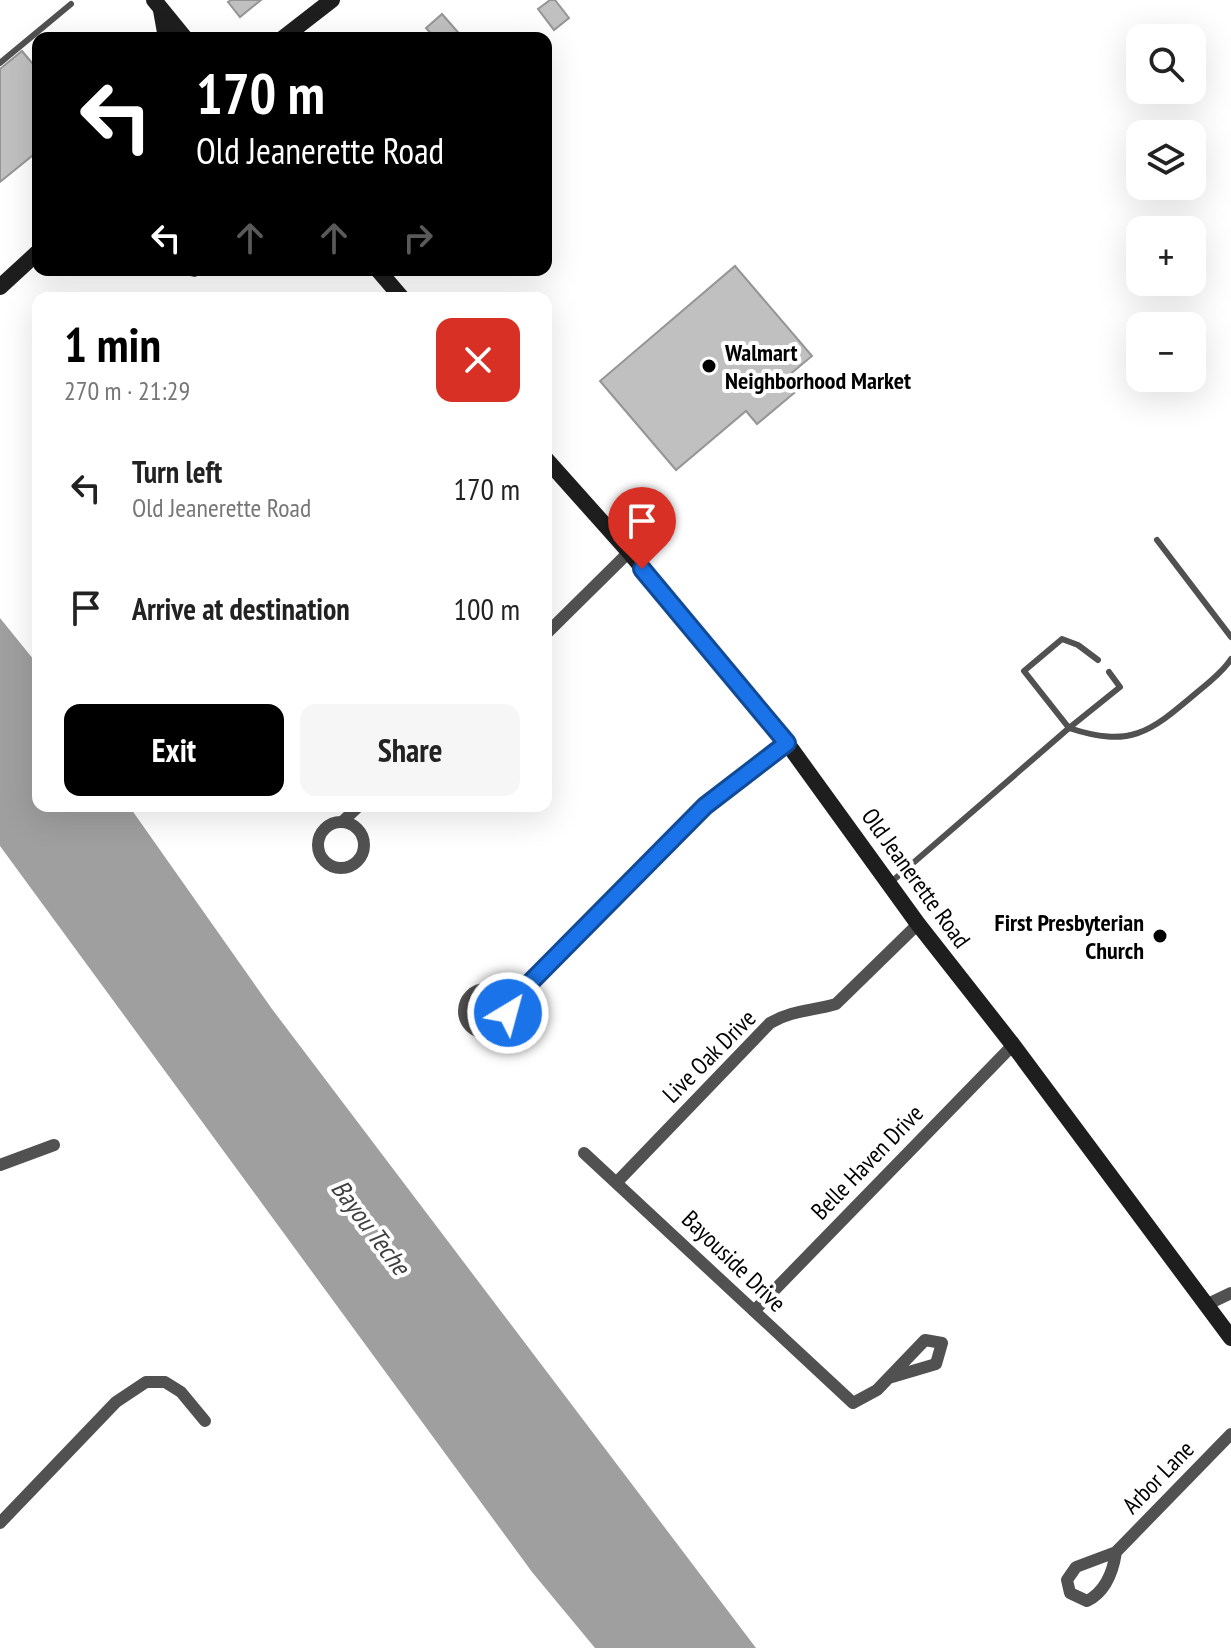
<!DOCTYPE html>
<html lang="en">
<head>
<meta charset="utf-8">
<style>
  :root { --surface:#fff; --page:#f6f6f6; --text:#222; --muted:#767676; --accent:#000 }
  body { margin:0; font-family:"PT Sans Narrow",sans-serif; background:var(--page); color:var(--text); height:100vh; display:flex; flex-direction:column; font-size:30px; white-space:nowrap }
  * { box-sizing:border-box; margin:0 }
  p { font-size:26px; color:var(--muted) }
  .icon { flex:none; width:44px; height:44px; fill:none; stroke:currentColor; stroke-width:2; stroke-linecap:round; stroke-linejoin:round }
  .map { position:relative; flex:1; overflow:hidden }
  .sheet { position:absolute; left:32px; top:292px; width:520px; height:520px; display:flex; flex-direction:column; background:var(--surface); border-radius:16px; box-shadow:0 8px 32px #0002 }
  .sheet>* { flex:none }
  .guide { position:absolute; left:32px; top:32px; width:520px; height:244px; border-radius:16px; box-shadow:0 8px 32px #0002; background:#000; color:#fff; overflow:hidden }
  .fabs { position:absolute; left:1126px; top:24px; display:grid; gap:16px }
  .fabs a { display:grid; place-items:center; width:80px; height:80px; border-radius:16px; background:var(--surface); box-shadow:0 8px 32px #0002; font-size:40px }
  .pin { position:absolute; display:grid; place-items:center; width:68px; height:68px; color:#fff; margin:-82px -34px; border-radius:50% 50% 50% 0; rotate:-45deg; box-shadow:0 0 8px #0007 }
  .pin .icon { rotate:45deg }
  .me { position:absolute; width:88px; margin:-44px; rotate:37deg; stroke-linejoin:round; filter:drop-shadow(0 0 6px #0008) }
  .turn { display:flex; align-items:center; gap:28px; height:168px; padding:0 32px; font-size:36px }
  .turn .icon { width:104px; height:104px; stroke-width:2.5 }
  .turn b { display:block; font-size:56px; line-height:68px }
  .lanes { display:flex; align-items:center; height:76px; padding:0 32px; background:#0003; justify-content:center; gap:40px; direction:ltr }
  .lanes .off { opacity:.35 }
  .round { display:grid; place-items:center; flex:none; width:84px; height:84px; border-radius:16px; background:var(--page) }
  .summary { display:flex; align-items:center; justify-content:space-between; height:136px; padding:0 32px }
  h1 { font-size:48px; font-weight:800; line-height:60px; color:var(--accent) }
  .action { display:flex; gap:16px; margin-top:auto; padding:16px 32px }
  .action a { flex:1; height:92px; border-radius:16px; background:var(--accent); color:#fff; font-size:32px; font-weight:800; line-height:92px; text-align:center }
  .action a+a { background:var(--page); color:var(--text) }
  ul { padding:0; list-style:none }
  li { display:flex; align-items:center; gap:24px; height:120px; padding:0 32px }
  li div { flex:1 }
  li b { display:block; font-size:30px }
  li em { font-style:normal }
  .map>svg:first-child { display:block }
  .water { fill:#9f9f9f }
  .building { fill:#c0c0c0; stroke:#959595; stroke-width:2 }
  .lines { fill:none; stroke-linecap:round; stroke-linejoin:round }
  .service { stroke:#515151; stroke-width:6 }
  .minor { stroke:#515151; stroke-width:12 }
  .secondary { stroke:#1e1e1e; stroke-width:16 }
  .route-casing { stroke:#114b97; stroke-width:20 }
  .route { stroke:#1a73e8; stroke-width:14 }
  .poi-dot { fill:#000; stroke:#fff; stroke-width:3 }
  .labels { text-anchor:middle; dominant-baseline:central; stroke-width:8; stroke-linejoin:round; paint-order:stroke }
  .poi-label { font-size:24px; font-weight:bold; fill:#000; stroke:#fff; text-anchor:start }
  .street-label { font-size:24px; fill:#000; stroke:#fff }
  .water-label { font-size:26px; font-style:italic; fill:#404040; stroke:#fff }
</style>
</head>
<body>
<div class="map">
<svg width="1231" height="1648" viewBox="0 0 1231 1648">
  <rect width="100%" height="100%" fill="#fff"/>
  <path class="water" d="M0,618l38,47v141h91l143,203 484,639h-161l-63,-76 -532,-726z"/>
  <g class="building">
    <path d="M231,0h30l-21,17 -12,-15z"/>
    <path d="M550,0h5l14,18 -15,12 -16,-21z"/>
    <path d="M442,14l21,24h-28l-9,-10z"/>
    <path d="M22,51l16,19v81l-38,31v-113z"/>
    <path d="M735,266l77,90 -24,20 11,13 -42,35 -11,-13 -70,59 -76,-89z"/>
  </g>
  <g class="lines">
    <g class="service">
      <path d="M0,63l71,-59"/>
      <path d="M178,270l17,4 5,-4"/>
      <path d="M1157,540l74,97"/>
      <path d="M1098,660l-20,-15 -16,-6 -38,32 45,57 51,-41 -11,-15"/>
      <path d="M890,883l179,-155c61,20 80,5 126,-34 12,-10 28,-22 36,-35"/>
    </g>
    <g class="minor">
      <path d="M546,634l83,-82"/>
      <circle cx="341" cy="845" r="23"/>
      <path d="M342,822l17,-16"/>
      <circle cx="486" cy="1011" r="22"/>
      <path d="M507,1006l198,-200 82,-63"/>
      <path d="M584,1153l269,250 24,-13 48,-50 17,3 -6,21 -44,13"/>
      <path d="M0,1165l54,-20"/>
      <path d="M618,1181l152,-158c22,-13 43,-12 66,-19l82,-80"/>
      <path d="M1206,1305l25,-12"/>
      <path d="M754,1311l259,-266"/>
      <path d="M0,1523l116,-121 30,-20h19l16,10 24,29"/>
      <path d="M1116,1552c-3,20 -11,40 -29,49l-17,-8 -3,-13 9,-13 40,-15 115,-118"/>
    </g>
    <g class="secondary">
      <path d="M154,0l31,38"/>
      <path d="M161,10l5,28"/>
      <path d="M283,38l49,-38"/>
      <path d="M378,270l24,28"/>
      <path d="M0,287l38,-35"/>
      <path d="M546,459l83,93 158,191 131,181 95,121 218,293"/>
    </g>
  </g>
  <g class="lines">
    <defs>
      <path id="route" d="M508,1013l-1,-7 198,-200 82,-63 -145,-174"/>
    </defs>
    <use href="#route" class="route-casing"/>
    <use href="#route" class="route"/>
  </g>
  <g class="poi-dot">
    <circle cx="709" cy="366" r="8"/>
    <circle cx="1160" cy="936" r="8"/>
  </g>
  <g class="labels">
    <g class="poi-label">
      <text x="725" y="352">Walmart<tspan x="725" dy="28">Neighborhood Market</tspan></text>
      <text x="1144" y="922" text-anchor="end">First Presbyterian<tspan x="1144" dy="28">Church</tspan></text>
    </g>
    <g class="street-label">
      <text transform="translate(916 878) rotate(54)">Old Jeanerette Road</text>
      <text transform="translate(709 1056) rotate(-45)">Live Oak Drive</text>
      <text transform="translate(867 1162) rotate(-46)">Belle Haven Drive</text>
      <text transform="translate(734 1261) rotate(44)">Bayouside Drive</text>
      <text transform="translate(1158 1477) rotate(-46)">Arbor Lane</text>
    </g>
    <g class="water-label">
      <text transform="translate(371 1227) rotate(53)">Bayou Teche</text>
    </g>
  </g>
</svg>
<div class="fabs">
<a><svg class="icon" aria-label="search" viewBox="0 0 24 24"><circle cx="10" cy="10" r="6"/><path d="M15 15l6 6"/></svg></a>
<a><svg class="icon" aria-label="layers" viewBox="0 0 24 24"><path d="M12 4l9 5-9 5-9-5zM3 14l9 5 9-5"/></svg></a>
<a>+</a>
<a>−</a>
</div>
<div class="pin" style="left:642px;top:569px;background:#d93025"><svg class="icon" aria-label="arrive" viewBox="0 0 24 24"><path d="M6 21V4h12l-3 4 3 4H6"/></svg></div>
<svg class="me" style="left:508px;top:1013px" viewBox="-20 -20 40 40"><circle r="17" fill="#1a73e8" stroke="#fff" stroke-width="3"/><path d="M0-11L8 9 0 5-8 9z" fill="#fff"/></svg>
<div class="guide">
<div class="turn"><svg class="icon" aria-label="left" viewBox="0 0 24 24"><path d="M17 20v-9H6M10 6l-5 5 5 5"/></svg><div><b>170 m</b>Old Jeanerette Road</div></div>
<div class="lanes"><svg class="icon" aria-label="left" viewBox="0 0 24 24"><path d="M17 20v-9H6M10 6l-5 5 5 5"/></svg><svg class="icon off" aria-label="ahead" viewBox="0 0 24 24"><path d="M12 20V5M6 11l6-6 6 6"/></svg><svg class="icon off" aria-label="ahead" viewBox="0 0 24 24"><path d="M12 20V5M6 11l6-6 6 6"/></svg><svg class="icon off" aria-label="right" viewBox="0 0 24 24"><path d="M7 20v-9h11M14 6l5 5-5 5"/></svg></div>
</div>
<section class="sheet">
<div class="summary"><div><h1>1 min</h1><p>270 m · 21:29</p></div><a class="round" style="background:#d93025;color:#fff"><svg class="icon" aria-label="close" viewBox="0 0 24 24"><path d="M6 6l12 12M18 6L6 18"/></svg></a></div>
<ul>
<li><svg class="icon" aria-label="left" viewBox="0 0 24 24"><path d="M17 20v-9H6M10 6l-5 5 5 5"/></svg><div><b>Turn left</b><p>Old Jeanerette Road</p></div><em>170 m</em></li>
<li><svg class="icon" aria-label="arrive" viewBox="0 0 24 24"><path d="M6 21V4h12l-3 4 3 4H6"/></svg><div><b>Arrive at destination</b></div><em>100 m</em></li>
</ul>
<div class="action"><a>Exit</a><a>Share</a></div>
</section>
</div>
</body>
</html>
